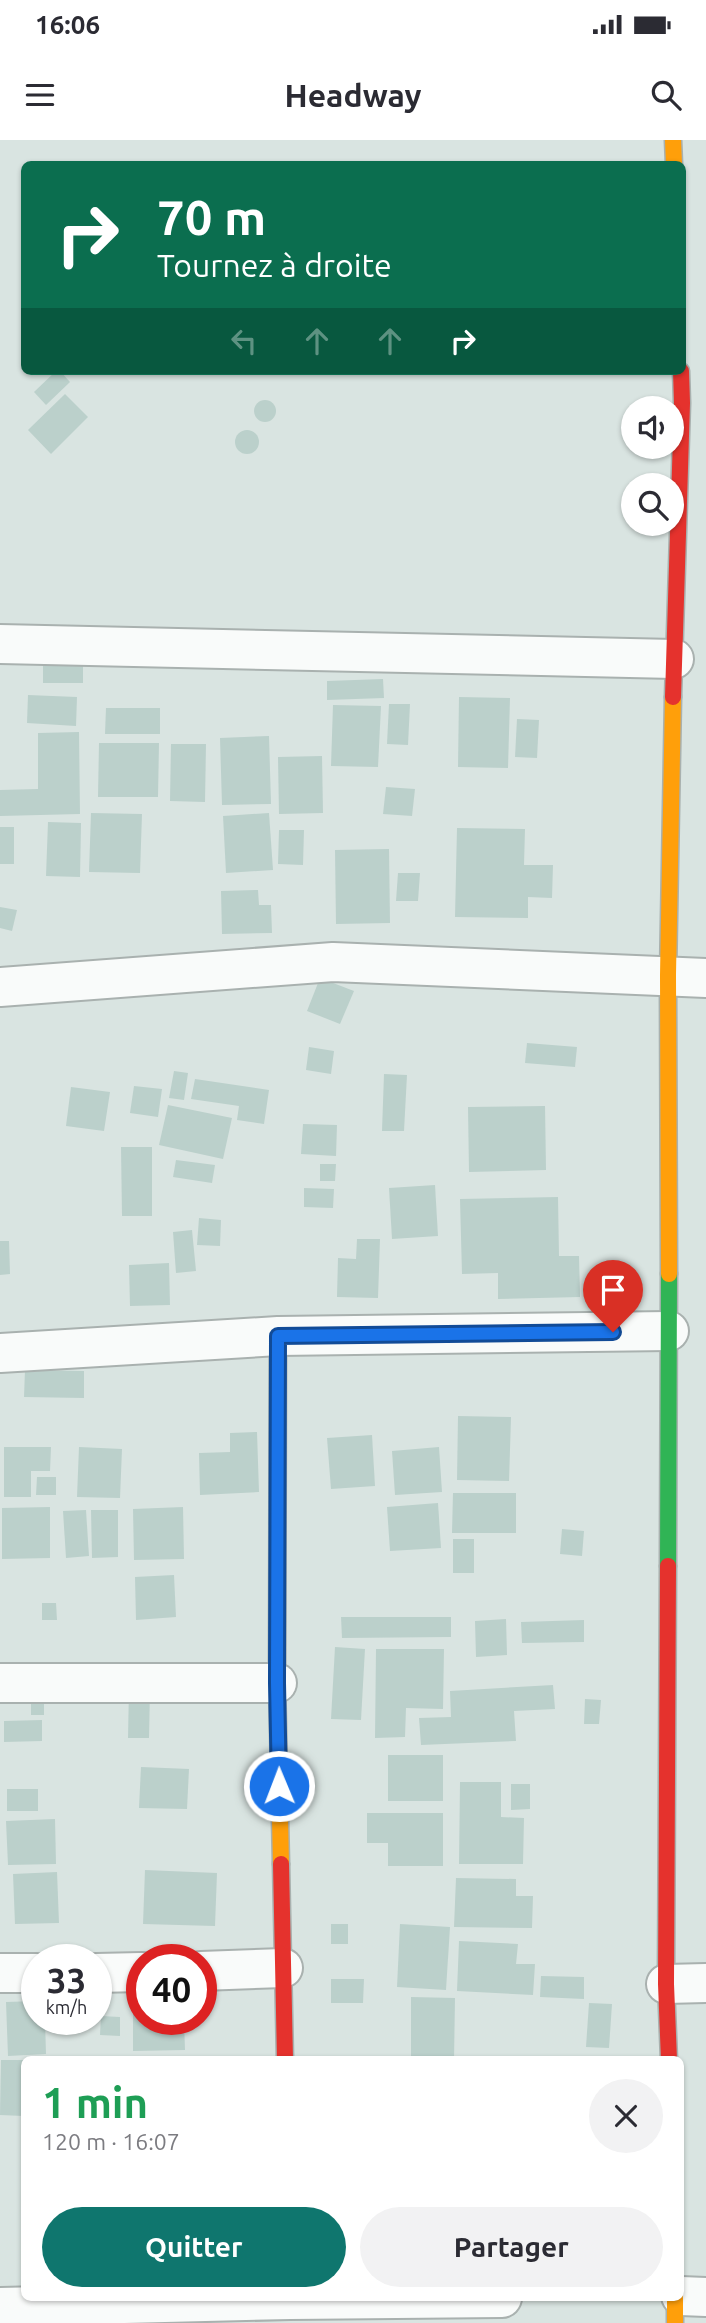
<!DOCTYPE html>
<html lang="fr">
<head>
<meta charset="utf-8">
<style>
  :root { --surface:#fff; --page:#f2f2f3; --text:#2b2b33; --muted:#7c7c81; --accent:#0f766e }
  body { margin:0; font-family:Ubuntu,sans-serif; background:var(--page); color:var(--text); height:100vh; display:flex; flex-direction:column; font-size:26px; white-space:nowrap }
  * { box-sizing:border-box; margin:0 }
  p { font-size:23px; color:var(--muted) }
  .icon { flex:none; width:38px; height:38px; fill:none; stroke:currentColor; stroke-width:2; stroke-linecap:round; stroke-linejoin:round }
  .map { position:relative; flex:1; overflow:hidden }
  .side { position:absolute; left:21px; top:1916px; width:663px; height:245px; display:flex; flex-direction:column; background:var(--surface); border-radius:10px; box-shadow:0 2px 5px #0004 }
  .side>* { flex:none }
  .guide { position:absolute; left:21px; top:21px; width:665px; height:214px; border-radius:10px; box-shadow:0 2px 5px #0004; background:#0b6e4f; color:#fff; overflow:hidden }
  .fabs { position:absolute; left:621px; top:256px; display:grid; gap:14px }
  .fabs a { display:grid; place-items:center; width:63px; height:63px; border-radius:50%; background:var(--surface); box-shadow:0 2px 5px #0004; font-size:35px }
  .speed { position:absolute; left:21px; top:1804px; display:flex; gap:14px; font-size:35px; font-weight:700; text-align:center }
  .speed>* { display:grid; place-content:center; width:91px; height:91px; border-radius:50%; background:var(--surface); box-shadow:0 2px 5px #0004; line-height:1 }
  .speed small { font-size:18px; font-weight:400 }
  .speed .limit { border:10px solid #d22; background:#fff; color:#111 }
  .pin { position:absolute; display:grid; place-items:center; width:60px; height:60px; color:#fff; margin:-72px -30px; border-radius:50% 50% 50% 0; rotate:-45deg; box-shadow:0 0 7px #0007 }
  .pin .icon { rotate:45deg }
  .me { position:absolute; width:77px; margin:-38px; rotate:359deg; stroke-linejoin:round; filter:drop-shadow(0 0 5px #0008) }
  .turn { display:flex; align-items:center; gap:24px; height:147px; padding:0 21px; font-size:32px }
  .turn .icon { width:91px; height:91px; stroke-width:2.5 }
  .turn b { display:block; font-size:49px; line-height:60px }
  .lanes { display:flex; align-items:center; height:66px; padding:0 21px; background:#0003; justify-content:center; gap:35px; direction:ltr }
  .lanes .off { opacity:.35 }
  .round { display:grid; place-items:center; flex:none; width:74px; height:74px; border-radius:37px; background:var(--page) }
  .summary { display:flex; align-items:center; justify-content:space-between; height:119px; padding:0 21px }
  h1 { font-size:42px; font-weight:700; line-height:52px; color:#1e9e55 }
  .primary-button { display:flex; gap:14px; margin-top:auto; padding:14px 21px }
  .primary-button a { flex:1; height:80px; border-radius:42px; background:var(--accent); color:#fff; font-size:28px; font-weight:700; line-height:80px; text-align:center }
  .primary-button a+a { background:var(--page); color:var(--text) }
  .status { display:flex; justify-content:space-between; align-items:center; height:49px; padding:0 35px; background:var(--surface); direction:ltr }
  .status svg { height:19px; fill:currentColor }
  header { display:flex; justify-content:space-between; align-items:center; height:91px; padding:0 21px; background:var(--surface); font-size:32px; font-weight:700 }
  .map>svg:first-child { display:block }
  .building { fill:#bbd0cb }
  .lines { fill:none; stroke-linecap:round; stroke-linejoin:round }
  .street-casing { stroke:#a9b1af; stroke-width:42 }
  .fast-casing { stroke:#a9b1af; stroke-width:19 }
  .slow-casing { stroke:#a9b1af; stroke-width:19 }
  .jam-casing { stroke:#a9b1af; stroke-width:19 }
  .street { stroke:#f9fbfa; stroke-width:38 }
  .fast { stroke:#30b455; stroke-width:16 }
  .slow { stroke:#ff9f0a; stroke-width:16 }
  .jam { stroke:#e5322d; stroke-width:16 }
  .route-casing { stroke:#114b97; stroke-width:18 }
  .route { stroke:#1a73e8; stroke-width:12 }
</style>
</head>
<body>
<div class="status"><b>16:06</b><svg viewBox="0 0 49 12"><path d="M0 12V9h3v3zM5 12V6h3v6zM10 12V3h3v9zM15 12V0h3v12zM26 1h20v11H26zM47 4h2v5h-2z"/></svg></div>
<header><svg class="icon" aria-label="menu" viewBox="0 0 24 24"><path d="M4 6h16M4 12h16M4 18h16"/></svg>Headway<svg class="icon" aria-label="search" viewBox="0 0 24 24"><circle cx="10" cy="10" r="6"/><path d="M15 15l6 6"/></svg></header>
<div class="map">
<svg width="706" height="2183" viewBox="0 0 706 2183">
  <rect width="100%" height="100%" fill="#d9e4e1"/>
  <g class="building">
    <path d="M56,231h4l10,11 -24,23 -12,-13z"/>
    <path d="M65,254l23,23 -37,37 -23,-24z"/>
    <circle cx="265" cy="271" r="11"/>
    <circle cx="247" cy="302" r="12"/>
    <path d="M43,516l40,1v26h-40z"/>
    <path d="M383,539l1,19 -57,2v-19z"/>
    <path d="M28,555l49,2 -1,29 -49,-3z"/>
    <path d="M459,557l51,1 -2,70 -50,-1z"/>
    <path d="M389,564h21l-2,41 -21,-1z"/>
    <path d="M333,565l48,1 -3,61 -47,-1z"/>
    <path d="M106,568h54v26h-55z"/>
    <path d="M517,579l22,1 -2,38 -22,-1z"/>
    <path d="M79,592l1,82 -80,2v-26l38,-1v-56z"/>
    <path d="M269,596l2,68 -49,1 -2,-67z"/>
    <path d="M99,603h60l-1,54h-60z"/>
    <path d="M171,604h35l-1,58 -35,-1z"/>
    <path d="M322,616l1,57 -44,1 -1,-57z"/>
    <path d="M386,647l29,2 -3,27 -29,-2z"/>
    <path d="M91,673l51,1 -2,59 -51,-1z"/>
    <path d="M269,673l4,57 -47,3 -3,-57z"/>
    <path d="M48,682l33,1 -1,54 -34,-1z"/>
    <rect x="0" y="687" width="14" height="37"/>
    <path d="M457,688l68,1 -1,36h29l-1,33 -24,-1v21l-73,-1z"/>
    <path d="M279,690h25l-1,35 -25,-1z"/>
    <path d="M389,709l1,74 -54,1 -1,-74z"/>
    <path d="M398,733h22l-2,28h-22z"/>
    <path d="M258,750l1,15h12l1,28 -50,1 -1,-43z"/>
    <path d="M0,767l17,3 -5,21 -12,-3z"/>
    <path d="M320,838l34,13 -14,33 -33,-13z"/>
    <path d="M527,903l50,4 -2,20 -50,-4z"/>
    <path d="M309,907l25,4 -3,23 -25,-4z"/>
    <path d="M174,931l14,2 -4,27 -15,-2z"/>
    <path d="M384,934l23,1 -3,56h-22z"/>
    <path d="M195,939l74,11 -5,34 -27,-4 2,-14 -48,-7z"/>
    <path d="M134,946l28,3 -4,28 -28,-4z"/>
    <path d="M71,947l39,5 -6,39 -38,-5z"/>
    <path d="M168,965l64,13 -9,41 -64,-14z"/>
    <path d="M545,966l1,64 -77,2 -1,-65z"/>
    <path d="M303,984l34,1 -1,31 -35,-2z"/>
    <path d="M121,1007h31v69h-30z"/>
    <path d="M176,1020l39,5 -3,18 -39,-6z"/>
    <path d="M320,1024h16l-1,17h-15z"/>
    <path d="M435,1045l3,51 -46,3 -3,-51z"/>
    <path d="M304,1048l30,1 -1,19 -29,-1z"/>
    <path d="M558,1057l1,59h20l1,41 -82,2v-26l-36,1 -2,-75z"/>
    <path d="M199,1078l22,2 -1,26 -23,-1z"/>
    <path d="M192,1090l4,41 -20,2 -3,-41z"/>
    <path d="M357,1099h23l-2,59 -41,-1 1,-39 18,1z"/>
    <path d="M0,1101h9l1,33 -10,1z"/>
    <path d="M169,1123l1,42 -40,1 -1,-41z"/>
    <path d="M25,1230l59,1v27l-60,-1z"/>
    <path d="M458,1276l53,1 -2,64 -52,-1z"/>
    <path d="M257,1292l2,60 -59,3 -1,-42 31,-1v-19z"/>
    <path d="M372,1295l3,51 -44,3 -4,-51z"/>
    <path d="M4,1307h47l-1,24h-19v26h-27z"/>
    <path d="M79,1307l43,2 -2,49 -43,-1z"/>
    <path d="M439,1307l3,45 -47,3 -3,-44z"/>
    <path d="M37,1337h19v18h-20z"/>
    <path d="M453,1353h63v40h-64z"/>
    <path d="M438,1363l3,45 -51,3 -3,-44z"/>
    <path d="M50,1367v51l-48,1v-51z"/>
    <path d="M183,1367l1,52 -50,1 -1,-51z"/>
    <path d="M86,1370l3,46 -23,2 -3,-47z"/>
    <path d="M91,1370h27v47l-26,1z"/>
    <path d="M562,1389l22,2 -2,25 -22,-2z"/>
    <rect x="453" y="1399" width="21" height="34"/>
    <path d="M174,1435l2,42 -40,3 -1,-43z"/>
    <path d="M42,1463h14l1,17h-15z"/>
    <path d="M341,1477h110v20l-109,1z"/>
    <path d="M506,1479l1,36 -31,2 -1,-36z"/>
    <path d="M584,1480v22l-62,1 -1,-21z"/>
    <path d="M335,1507l30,2 -4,71 -30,-1z"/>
    <path d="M376,1509h68l-1,60 -37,-1 -1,29 -30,1z"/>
    <path d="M553,1545l2,24 -41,2 2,30 -95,4 -2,-27 32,-1 -1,-26z"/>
    <path d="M129,1548l21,1 -1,49h-21z"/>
    <path d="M585,1559l16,1 -2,24h-15z"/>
    <path d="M31,1561l13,1v13h-13z"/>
    <path d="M42,1580v21l-38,1v-21z"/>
    <rect x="388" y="1615" width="55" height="46"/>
    <path d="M141,1627l48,2 -2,40 -48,-1z"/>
    <path d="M460,1642h41v35l23,1 -1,46h-64z"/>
    <path d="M511,1644h19v25l-19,1z"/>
    <rect x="7" y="1649" width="31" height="22"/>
    <path d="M367,1673h76v53h-55v-23h-21z"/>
    <path d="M55,1679l1,45 -48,1 -2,-44z"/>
    <path d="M145,1730l72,3 -2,53 -72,-2z"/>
    <path d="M57,1732l2,51 -44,1 -2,-50z"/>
    <path d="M456,1738l60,1v17h17l-1,32 -78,-1z"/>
    <rect x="331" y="1784" width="17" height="20"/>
    <path d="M400,1784l50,3 -4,63 -49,-3z"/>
    <path d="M459,1801l59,3 -2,20h19l-2,31 -76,-4z"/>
    <path d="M541,1836l43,1v22l-44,-2z"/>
    <path d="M331,1839h33l-1,24h-32z"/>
    <path d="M411,1857l44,1 -1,62h-43z"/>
    <path d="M37,1861v19h8l1,34 -38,2 -2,-54z"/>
    <path d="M142,1861v19h42l1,30 -52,1v-49z"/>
    <path d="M589,1863l23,1 -3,44 -23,-1z"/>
    <path d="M101,1876l19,1v19l-20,-1z"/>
    <path d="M1,1920h23v56l-24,-1z"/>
  </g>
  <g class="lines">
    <defs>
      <g id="street">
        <path d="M0,504l674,15"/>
        <path d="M0,847l333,-25 373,16"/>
        <path d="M0,1213l278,-17 391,-5"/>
        <path d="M0,1543h277"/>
        <path d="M201,1831l82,-3"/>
        <path d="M0,1833h37"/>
        <path d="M96,1833l46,-1"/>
        <path d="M666,1844l40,-1"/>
        <path d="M681,2156l25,1"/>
        <path d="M0,2167l290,-7 212,-2"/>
      </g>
      <path id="fast" d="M668,1426l1,-292"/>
      <g id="slow">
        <path d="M673,0l1,24"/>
        <path d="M669,1134l-1,-299 5,-278"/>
        <path d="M278,1196l-1,347 4,181"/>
        <path d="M675,2158v25"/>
      </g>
      <g id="jam">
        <path d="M673,557l9,-294 -1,-32"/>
        <path d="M668,1426l-2,418 3,76"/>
        <path d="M281,1724l4,196"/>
      </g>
    </defs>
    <use href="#street" class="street-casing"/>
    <use href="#fast" class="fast-casing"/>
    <use href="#slow" class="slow-casing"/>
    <use href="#jam" class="jam-casing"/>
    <use href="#street" class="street"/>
    <use href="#fast" class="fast"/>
    <use href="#slow" class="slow"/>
    <use href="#jam" class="jam"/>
  </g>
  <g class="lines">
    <defs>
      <path id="route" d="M279,1646l-2,-103 1,-347 335,-4"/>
    </defs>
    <use href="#route" class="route-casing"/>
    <use href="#route" class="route"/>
  </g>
</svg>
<div class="fabs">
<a><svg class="icon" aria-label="sound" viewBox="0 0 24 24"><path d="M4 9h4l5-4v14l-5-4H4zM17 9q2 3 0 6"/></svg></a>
<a><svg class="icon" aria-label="search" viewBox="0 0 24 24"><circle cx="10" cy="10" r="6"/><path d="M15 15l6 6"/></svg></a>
</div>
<div class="speed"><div>33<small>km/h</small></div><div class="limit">40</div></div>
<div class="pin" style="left:613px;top:1192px;background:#d93025"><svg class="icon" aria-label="arrive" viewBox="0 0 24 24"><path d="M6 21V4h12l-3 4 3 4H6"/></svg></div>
<svg class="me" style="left:279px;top:1646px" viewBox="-20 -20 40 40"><circle r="17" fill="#1a73e8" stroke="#fff" stroke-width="3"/><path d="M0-11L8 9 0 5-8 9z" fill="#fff"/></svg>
<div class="guide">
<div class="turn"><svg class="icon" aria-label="right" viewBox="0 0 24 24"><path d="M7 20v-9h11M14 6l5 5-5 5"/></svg><div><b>70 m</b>Tournez à droite</div></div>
<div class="lanes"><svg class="icon off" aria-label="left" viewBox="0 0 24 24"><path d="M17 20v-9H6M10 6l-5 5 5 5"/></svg><svg class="icon off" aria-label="ahead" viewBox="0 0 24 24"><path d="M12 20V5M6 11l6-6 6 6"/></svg><svg class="icon off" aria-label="ahead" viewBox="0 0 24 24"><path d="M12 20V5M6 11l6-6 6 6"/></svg><svg class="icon" aria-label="right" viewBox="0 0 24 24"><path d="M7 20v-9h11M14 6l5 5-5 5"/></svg></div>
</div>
<section class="side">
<div class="summary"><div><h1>1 min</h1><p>120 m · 16:07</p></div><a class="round"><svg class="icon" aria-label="close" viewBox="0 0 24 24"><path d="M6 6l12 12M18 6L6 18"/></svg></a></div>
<div class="primary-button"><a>Quitter</a><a>Partager</a></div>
</section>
</div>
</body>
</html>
